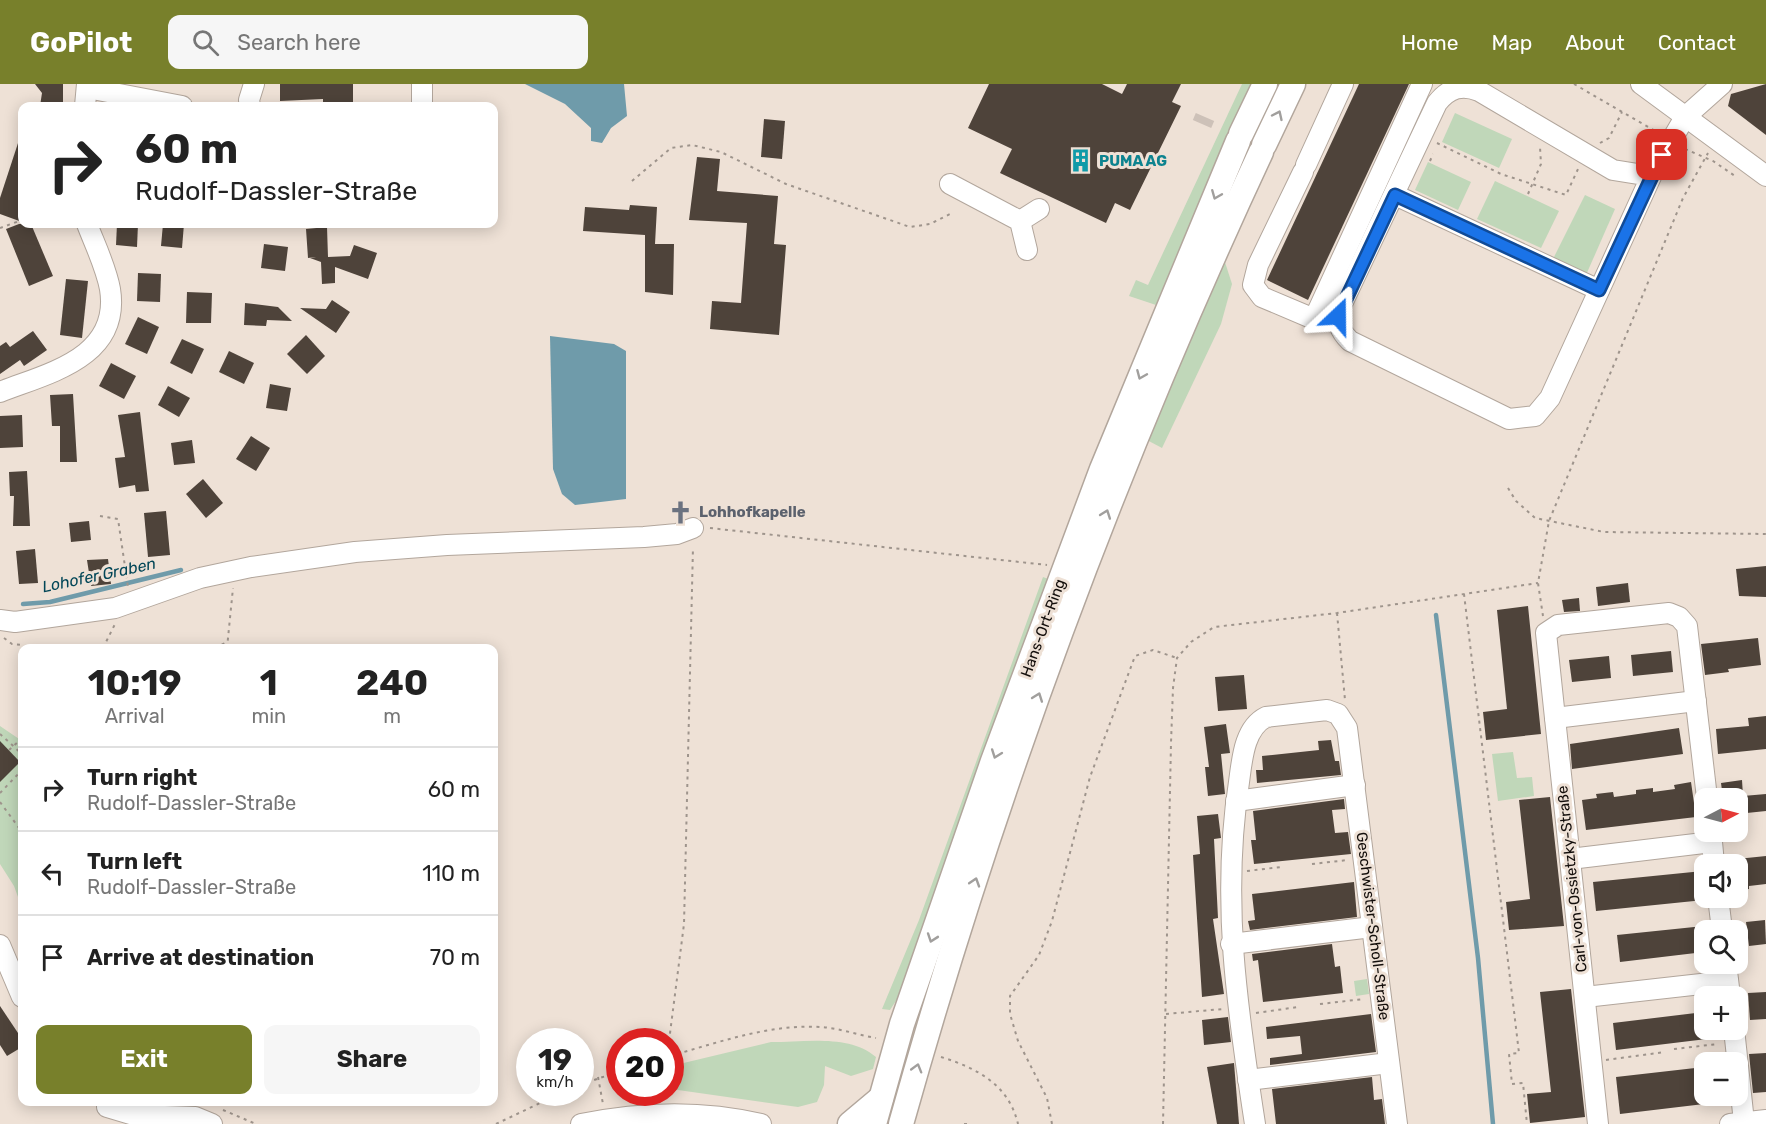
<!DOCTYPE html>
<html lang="en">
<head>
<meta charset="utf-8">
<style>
  :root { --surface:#fff; --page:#f6f6f6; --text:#222; --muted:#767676; --line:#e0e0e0; --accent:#78802b }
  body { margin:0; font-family:Rubik,sans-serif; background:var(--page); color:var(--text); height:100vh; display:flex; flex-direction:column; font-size:22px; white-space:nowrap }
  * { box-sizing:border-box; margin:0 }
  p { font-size:20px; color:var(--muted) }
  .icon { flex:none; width:33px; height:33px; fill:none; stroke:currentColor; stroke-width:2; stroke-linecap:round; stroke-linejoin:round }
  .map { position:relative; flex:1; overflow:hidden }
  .panel { position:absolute; left:18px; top:560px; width:480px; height:462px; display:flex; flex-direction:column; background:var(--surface); border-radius:12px; box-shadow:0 3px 15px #0003 }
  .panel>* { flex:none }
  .banner { position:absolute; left:18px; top:18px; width:480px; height:126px; border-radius:12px; box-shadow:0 3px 15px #0003; background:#fff; color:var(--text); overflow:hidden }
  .needle { width:39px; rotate:84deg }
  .fabs { position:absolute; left:1694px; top:704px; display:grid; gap:12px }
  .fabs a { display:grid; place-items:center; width:54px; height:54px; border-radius:12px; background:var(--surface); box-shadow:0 3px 15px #0003; font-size:30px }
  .speed { position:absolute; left:516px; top:944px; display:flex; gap:12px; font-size:30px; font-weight:700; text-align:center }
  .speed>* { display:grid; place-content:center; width:78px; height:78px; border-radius:50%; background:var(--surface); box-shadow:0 3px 15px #0003; line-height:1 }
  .speed small { font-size:15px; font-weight:400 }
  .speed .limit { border:9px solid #d22; background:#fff; color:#111 }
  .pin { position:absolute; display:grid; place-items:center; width:51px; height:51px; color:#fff; margin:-26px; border-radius:12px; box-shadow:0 3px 9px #0006 }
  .me { position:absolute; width:66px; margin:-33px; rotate:23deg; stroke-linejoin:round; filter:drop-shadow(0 0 4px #0008) }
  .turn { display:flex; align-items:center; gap:21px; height:126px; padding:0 18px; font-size:27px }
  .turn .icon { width:78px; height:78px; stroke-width:2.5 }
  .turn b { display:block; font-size:42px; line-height:51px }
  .eta { display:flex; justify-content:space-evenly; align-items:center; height:102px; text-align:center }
  .eta b { font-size:36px; font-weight:700; line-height:42px }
  .action { display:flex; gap:12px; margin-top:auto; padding:12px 18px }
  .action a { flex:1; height:69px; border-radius:12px; background:var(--accent); color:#fff; font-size:24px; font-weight:700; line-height:69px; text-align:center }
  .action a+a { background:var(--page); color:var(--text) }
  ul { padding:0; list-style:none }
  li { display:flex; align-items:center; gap:18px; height:84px; padding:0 18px; border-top:2px solid var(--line) }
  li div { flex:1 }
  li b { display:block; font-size:22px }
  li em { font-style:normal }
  header { display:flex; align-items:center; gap:36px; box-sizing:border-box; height:84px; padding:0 30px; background:var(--accent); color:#fff }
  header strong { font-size:28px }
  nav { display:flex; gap:33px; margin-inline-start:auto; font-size:21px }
  .search { width:420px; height:54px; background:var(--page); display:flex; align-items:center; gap:15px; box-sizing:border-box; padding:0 21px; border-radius:12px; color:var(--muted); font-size:22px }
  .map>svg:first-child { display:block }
  .green { fill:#c0d7b9 }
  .water { fill:#6f9baa }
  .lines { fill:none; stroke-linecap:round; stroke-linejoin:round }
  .stream { stroke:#6f9baa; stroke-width:4.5 }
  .building { fill:#4e433a }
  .minor-tunnel { stroke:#cdc1b8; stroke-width:20; stroke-dasharray:20 10; stroke-linecap:butt }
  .minor-casing { stroke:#b2a69c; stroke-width:22 }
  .major-casing { stroke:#b2a69c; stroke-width:27 }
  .path { stroke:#9e948c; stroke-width:2; stroke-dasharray:3 4.5; stroke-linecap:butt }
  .minor { stroke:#fff; stroke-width:20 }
  .major { stroke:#fff; stroke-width:24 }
  .oneway { stroke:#a19f9d }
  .route-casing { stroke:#114b97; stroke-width:15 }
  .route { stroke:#1a73e8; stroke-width:10 }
  .labels { text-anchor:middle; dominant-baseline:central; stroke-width:6; stroke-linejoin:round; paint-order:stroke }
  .culture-label { font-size:15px; font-weight:bold; fill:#0d838f; stroke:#eee1d6; text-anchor:start }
  .worship-label { font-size:15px; font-weight:bold; fill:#5b616d; stroke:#eee1d6; text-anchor:start }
  .street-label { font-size:15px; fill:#130e0b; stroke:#eee1d6 }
  .water-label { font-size:16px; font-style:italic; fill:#024657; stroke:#eee1d6 }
</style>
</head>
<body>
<header>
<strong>GoPilot</strong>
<div class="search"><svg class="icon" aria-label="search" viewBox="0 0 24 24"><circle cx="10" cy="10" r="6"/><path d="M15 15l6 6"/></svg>Search here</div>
<nav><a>Home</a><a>Map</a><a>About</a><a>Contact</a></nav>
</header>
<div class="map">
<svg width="1766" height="1040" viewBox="0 0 1766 1040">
  <rect width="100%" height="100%" fill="#eee1d6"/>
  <g class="green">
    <path d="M1242,0h14l-94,223 -33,-11 7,-16 12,5z"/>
    <path d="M1455,29l57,26 -13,29 -57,-26z"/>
    <path d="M1428,78l43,20 -13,28 -43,-20z"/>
    <path d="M1495,97l64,30 -18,37 -64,-29z"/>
    <path d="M1585,111l30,14 -29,66 -33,-16z"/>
    <path d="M1223,172l9,28 -11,40 -59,124 -17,-9z"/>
    <path d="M1043,493l8,3 -142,401 -19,29 -8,-1 37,-89z"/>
    <path d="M0,642l22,15v167l-8,-22 -14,-22z"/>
    <path d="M1513,668l4,26 15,-1 2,19 -36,5 -6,-47z"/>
    <path d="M1367,895l2,15 -13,2 -2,-15z"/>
    <path d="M771,958c33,0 79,-8 105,15l-3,12 -22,7 -26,-10 -1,19 -7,17 -19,5 -127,-18v-23z"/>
  </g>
  <g class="water">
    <path d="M525,0h99l3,32 -16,12 -9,15 -11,-2v-13l-26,-24z"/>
    <path d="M550,252l64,8 12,7v148l-51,6 -13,-11 -9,-25z"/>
  </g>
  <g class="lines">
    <g class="stream">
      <path d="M23,520l27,-2 131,-32"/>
      <path d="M1436,531l42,343 15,166"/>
    </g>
  </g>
  <g class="building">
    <path d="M35,0h28v22h-23l2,-13z"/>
    <path d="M280,0h73v22h-30v-7l-43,2z"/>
    <path d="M989,0h113l20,10 5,-10h54l-9,18 9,4 -51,104 -15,-7 -9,20 -106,-50 12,-24 -44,-21z"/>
    <path d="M1359,0h50l-101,216 -41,-20z"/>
    <path d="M1766,0v51l-38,-29 3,-12z"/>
    <path d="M764,35l21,2 -3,38 -21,-2z"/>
    <path d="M20,53h2v85l-22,-8v-16z"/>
    <path d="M697,73l23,2 -3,32 61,5 -4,48 12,1 -7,90 -69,-6 2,-28 29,2 6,-80 -58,-3z"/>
    <path d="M630,121l27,2 -2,37h19l-1,51 -28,-3v-57l-62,-4 2,-24 44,3z"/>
    <path d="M19,140h12l22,52 -24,10 -23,-57z"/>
    <path d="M117,140h21l-1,23 -21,-2z"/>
    <path d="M163,140h21l-2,24 -21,-2z"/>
    <path d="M327,143l1,30 22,-1 4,-11 23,8 -9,26 -33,-12v16l-13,1 -1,-22 -11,-4 6,-1 -8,1 -2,-29z"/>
    <path d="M264,160l24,3 -3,24 -24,-3z"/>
    <path d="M138,189l23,1 -1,28 -23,-1z"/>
    <path d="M66,195l22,2 -6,57 -22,-3z"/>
    <path d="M187,208l25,1 -1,30h-25z"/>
    <path d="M332,216l18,12 -14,21 -36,-25 26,1z"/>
    <path d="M245,219l33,4 14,14 -25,-1 -1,6 -22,-1z"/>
    <path d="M138,233l21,10 -12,27 -22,-10z"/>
    <path d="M33,247l14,19 -23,16 -4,-6 -20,14v-28l6,-4 4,5z"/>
    <path d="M306,251l19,21 -18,18 -20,-20z"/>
    <path d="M182,255l22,10 -12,25 -22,-11z"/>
    <path d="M229,267l25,12 -10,21 -25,-12z"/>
    <path d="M111,279l25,13 -12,23 -25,-13z"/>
    <path d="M270,300l21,4 -4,23 -21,-3z"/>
    <path d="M168,302l22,12 -11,19 -21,-12z"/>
    <path d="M73,310l4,68h-17v-36h-8l-2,-31z"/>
    <path d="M140,328l9,79 -13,1 -1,-7 -16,3 -4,-30 10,-1 -7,-42z"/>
    <path d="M22,331l1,32 -23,1v-32z"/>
    <path d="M251,352l19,12 -14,23 -20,-12z"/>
    <path d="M192,356l3,23 -21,2 -3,-22z"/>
    <path d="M27,387l3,55h-17l1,-30h-4l-1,-24z"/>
    <path d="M203,395l20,24 -17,15 -20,-24z"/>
    <path d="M166,427l4,44 -22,2 -4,-44z"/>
    <path d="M89,437l2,19 -20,2 -2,-19z"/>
    <path d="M35,465l3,34 -19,1 -3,-33z"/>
    <path d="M108,475l3,25 -20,2 -4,-26z"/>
    <path d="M1766,482v31l-27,-1 -3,-27z"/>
    <path d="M1628,499l2,19 -32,4 -2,-19z"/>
    <path d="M1579,514l1,13 -16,1 -2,-12z"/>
    <path d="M1528,522l13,128 -55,6 -3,-28 24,-3 -10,-99z"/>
    <path d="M1758,554l3,27 -33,4 1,3 -24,3 -4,-31z"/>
    <path d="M1671,567l2,21 -40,4 -2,-21z"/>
    <path d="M1609,572l2,22 -39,4 -3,-22z"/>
    <path d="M1244,591l3,34 -29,2 -3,-34z"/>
    <path d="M1766,632v33l-48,5 -2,-25 33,-3 -1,-8z"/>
    <path d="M1226,640l4,29 -9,1 4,40 -17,2 -3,-29h4l-5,-40z"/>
    <path d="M1679,644l4,26 -111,15 -2,-25z"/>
    <path d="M1331,656l4,21h4l2,14 -84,8 -1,-13h7l-1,-14 57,-6 -1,-9z"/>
    <path d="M0,657l20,21 -20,20z"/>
    <path d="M1742,696l1,16 23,-2v17l-29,3v-16h-14l-2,-15z"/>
    <path d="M1691,698l5,35 -110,13 -4,-30 15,-2 -1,-4 17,-2 1,5 22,-3v-4l17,-2v4l22,-3 -1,-4z"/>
    <path d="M1550,713l14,129 -55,4 -3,-28 24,-3 -11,-99z"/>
    <path d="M1344,715l1,10 -13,1 3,23 13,-1 3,22 -97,10 -3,-24h5l-3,-29z"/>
    <path d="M1218,730l3,24 -7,1 4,79 -5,1 11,75 -22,3 -9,-142 7,-1 -3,-38z"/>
    <path d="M1766,772v28l-17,2v3l-12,2v-32z"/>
    <path d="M1703,787l1,29 -108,11 -3,-29z"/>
    <path d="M1354,798l3,35 -107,13 -2,-9 7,-1 -3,-26z"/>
    <path d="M1765,836l1,24 -17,2 -3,-24z"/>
    <path d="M1704,842v26l-84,10 -3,-27z"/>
    <path d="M1332,860l3,23 5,-1 3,27 -80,9 -5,-42 -5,1 -1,-7z"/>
    <path d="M1571,905l14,128 -55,6 -3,-29 24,-2 -11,-100z"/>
    <path d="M1766,908v27l-16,1 -2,-27z"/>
    <path d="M0,922l22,33v8l-15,9 -7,-11z"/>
    <path d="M1704,928v17h18l1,8 -107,13 -3,-27z"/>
    <path d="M1371,930l5,38 -106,13v-7l32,-4 -2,-18 -33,3 -1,-12z"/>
    <path d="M1228,933l3,25 -27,3 -2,-25z"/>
    <path d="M1766,969v39l-13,1 -4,-39z"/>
    <path d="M1234,979l5,61h-22l-10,-57z"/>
    <path d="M1704,983v37l-84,10 -4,-37z"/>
    <path d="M1372,993l2,23 8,-1 3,25h-109l-4,-35z"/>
  </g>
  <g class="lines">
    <path class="minor-tunnel" d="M1202,40l3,-7"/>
    <defs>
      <g id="minor">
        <path d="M1641,0l125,92"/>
        <path d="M87,4l95,18"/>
        <path d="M85,22l2,-22"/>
        <path d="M250,22l-1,-6 5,-16"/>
        <path d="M422,22v-22"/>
        <path d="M1306,81l37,-81"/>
        <path d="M1654,86l-16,4 -25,-4 -134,-79c-17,-7 -30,-3 -42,12l-97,205c-4,14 0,23 10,33l159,78 26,-3 15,-18 104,-228 31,-53 37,-33"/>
        <path d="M1303,88l-45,93 -5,20 9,12 52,22 108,-235"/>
        <path d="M950,100l70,37 7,29"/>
        <path d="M1395,111l204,95"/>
        <path d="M1020,137l19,-12"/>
        <path d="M0,308c48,-19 121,-34 110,-103 -4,-22 -15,-44 -23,-65"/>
        <path d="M0,536l15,2 100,-14 85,-30 51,-11 104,-15 92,-7 197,-8 33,-3 16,-6"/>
        <path d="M1555,634l141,-17"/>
        <path d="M1236,717l119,-16"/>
        <path d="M1711,747l3,33"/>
        <path d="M1570,775l142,-17"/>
        <path d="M1718,813l4,33"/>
        <path d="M1231,860l141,-17"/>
        <path d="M0,861l22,52"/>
        <path d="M1726,879l4,33"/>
        <path d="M1585,913l143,-16"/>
        <path d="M1734,945l10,93"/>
        <path d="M1248,996l141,-17"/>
        <path d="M107,1023l27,8 61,2 17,7"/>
        <path d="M581,1040c59,-12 121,-14 180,0"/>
        <path d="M1255,1040c-18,-116 -34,-225 -16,-342 3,-22 5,-54 27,-65l61,-7 11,4 9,14 50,396"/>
        <path d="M1598,1040l-52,-491 12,-8 111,-12 10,4 8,9 20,172"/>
        <path d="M1730,1040l36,-4"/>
      </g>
      <g id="major">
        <path d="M1241,50l24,-50"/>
        <path d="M1264,61l29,-61"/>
        <path d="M850,1040l31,-26"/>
        <path d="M874,1040l28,-100 91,-263 109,-292 136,-328"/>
        <path d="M901,1040c93,-332 214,-659 360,-972"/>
      </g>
    </defs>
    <use href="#minor" class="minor-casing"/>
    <use href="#major" class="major-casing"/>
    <g class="path">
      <path d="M1574,0l83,48"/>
      <path d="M1437,59l64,31 65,21 12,-26"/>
      <path d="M1600,59l9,-5 13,-26"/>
      <path d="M1685,65l28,12 22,15"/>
      <path d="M1430,77l3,-7"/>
      <path d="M632,97l39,-33 21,-3 29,7 65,32 124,43 20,-3 20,-10"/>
      <path d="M1528,110l13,-30 -1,-17"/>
      <path d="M0,144l22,-8"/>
      <path d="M1508,404l8,13 19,17 69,14 162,2"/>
      <path d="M100,432l18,3 10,68"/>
      <path d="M710,444l337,37"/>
      <path d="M1464,510l55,459 -10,1 3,30 11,-1 4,41"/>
      <path d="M1337,529l8,87"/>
      <path d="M1543,532l-5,-33 11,-62 134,-323 25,-45"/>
      <path d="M4,554l8,6 11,1"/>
      <path d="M61,563l1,1"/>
      <path d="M103,564l12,-24"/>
      <path d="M215,564l12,-6"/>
      <path d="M227,564l6,-60"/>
      <path d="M0,650l22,20"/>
      <path d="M9,666l11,-10"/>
      <path d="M0,709l22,-23"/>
      <path d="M0,718l22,30"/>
      <path d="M1312,780l36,-4"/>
      <path d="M1247,787l34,-4"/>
      <path d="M1320,920l44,-5"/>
      <path d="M1256,929l42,-6"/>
      <path d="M1166,930l57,-5"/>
      <path d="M669,957l15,-117 9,-377"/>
      <path d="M1674,965l44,-5"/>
      <path d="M670,972c50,-14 99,-32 151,-29 18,1 37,8 55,11"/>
      <path d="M941,973c36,11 68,28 77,67"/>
      <path d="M1606,976l59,-8"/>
      <path d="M598,993l5,27"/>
      <path d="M580,1001l40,-14"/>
      <path d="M223,1026l33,14"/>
      <path d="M496,1040l67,-32"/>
      <path d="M964,1040h3"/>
      <path d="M1052,1040l-5,-26 -29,-57 -8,-27v-18l29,-41 13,-34 38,-144 45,-121 18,-6 24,8"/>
      <path d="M1163,1040l8,-381 2,-55 4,-30 14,-16 23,-15 123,-14 201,-30"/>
    </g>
    <use href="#minor" class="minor"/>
    <use href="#major" class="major"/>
  </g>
  <defs><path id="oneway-chevron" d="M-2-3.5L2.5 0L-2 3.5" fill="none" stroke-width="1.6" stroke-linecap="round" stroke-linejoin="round" transform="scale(1.5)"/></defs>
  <g class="oneway">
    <use href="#oneway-chevron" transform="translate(1278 31) rotate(-65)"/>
    <use href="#oneway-chevron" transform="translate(1216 111) rotate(112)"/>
    <use href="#oneway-chevron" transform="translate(1141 291) rotate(113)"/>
    <use href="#oneway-chevron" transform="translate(1106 430) rotate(-70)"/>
    <use href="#oneway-chevron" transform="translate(1038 613) rotate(-70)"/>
    <use href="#oneway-chevron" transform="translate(996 670) rotate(110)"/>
    <use href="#oneway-chevron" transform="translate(975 798) rotate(-72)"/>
    <use href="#oneway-chevron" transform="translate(932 854) rotate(109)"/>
    <use href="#oneway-chevron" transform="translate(917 984) rotate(-74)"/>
  </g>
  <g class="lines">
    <defs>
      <path id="route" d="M1338,232l57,-121 204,95 63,-135"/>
    </defs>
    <use href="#route" class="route-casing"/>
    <use href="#route" class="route"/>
  </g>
  <defs>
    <symbol id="building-bare" viewBox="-9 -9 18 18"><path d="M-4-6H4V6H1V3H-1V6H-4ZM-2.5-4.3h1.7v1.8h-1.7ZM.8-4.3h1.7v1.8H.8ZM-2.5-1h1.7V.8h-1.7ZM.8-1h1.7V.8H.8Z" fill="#0f9aa8" stroke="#eee1d6" stroke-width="2.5" paint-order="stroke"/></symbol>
    <symbol id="church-bare" viewBox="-9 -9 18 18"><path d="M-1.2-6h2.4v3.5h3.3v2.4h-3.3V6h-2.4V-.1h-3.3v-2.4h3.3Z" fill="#6b7280" stroke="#eee1d6" stroke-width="2.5" paint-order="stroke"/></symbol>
  </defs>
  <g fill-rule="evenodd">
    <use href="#building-bare" x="1064" y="60" width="33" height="33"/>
    <use href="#church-bare" x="664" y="412" width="33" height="33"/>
  </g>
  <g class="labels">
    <g class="culture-label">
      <text x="1099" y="77">PUMA AG</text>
    </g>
    <g class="worship-label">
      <text x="699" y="428">Lohhofkapelle</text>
    </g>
    <g class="street-label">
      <text transform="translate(1043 544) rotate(-70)">Hans-Ort-Ring</text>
      <text transform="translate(1572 795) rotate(-96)">Carl-von-Ossietzky-Straße</text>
      <text transform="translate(1373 842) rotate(83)">Geschwister-Scholl-Straße</text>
    </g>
    <g class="water-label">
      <text transform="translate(99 491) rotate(-12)">Lohofer Graben</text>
    </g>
  </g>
</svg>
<div class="fabs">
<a><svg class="needle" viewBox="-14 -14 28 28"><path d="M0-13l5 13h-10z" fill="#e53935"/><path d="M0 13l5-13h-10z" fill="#767676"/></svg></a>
<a><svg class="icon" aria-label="sound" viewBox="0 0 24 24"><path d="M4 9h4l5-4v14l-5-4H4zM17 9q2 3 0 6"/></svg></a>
<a><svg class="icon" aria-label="search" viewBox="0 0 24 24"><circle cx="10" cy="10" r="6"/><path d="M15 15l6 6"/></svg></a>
<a>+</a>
<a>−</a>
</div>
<div class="speed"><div>19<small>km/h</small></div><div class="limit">20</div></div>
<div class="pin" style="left:1662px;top:71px;background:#d93025"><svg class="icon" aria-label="arrive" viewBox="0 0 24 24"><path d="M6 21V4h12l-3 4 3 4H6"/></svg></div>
<svg class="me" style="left:1338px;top:232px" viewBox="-20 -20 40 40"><path d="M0-17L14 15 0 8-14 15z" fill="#1a73e8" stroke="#fff" stroke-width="4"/></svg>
<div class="banner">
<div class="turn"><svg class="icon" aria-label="right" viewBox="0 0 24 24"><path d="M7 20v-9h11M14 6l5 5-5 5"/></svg><div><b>60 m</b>Rudolf-Dassler-Straße</div></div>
</div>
<section class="panel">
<div class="eta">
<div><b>10:19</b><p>Arrival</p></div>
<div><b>1</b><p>min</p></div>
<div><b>240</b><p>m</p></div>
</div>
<ul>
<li><svg class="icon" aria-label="right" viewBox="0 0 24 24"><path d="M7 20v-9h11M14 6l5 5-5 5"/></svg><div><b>Turn right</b><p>Rudolf-Dassler-Straße</p></div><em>60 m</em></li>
<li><svg class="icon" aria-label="left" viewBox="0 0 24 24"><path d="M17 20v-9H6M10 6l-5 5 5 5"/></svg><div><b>Turn left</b><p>Rudolf-Dassler-Straße</p></div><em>110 m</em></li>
<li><svg class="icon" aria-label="arrive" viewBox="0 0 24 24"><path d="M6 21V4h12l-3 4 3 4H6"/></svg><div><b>Arrive at destination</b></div><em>70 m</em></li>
</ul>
<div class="action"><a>Exit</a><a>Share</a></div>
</section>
</div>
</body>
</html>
